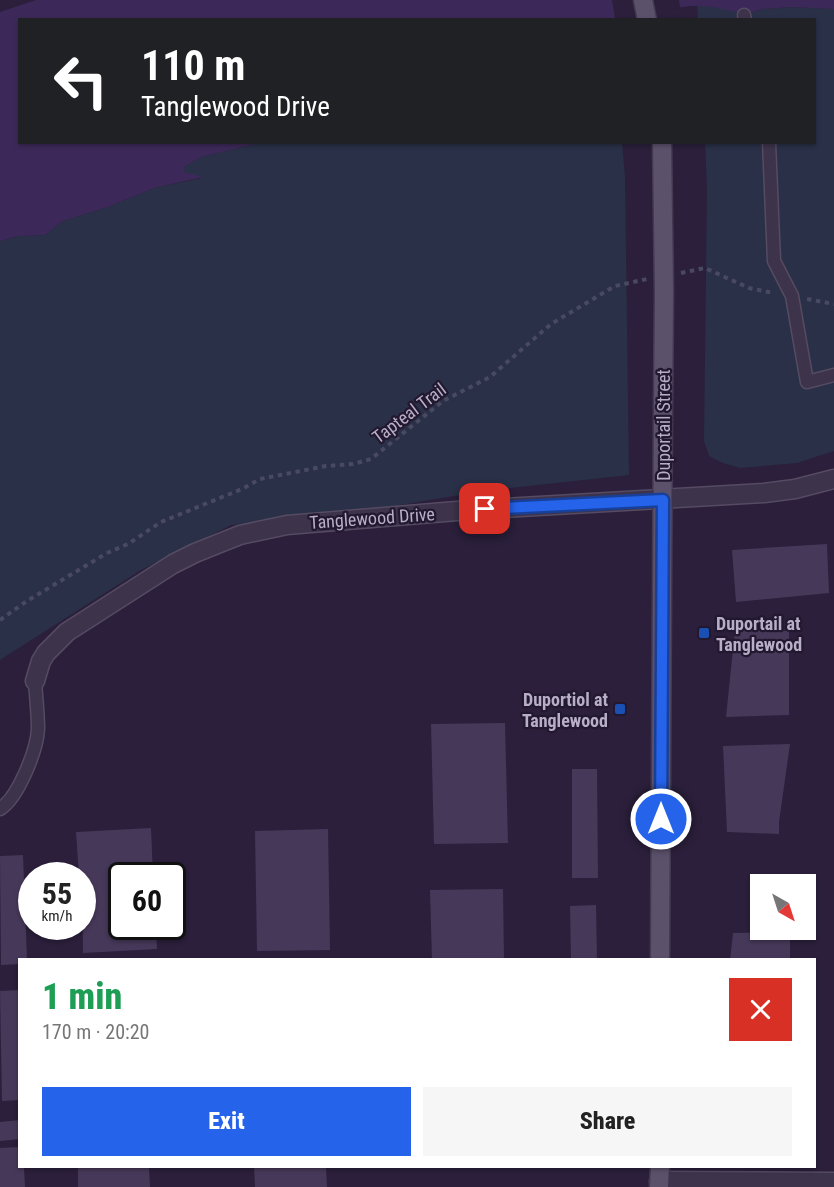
<!DOCTYPE html>
<html lang="en">
<head>
<meta charset="utf-8">
<style>
  :root { --surface:#fff; --page:#f6f6f6; --text:#222; --muted:#767676; --accent:#2563eb }
  body { margin:0; font-family:"Roboto Condensed",sans-serif; background:var(--page); color:var(--text); height:100vh; display:flex; flex-direction:column; font-size:22px; white-space:nowrap }
  * { box-sizing:border-box; margin:0 }
  p { font-size:20px; color:var(--muted) }
  .icon { flex:none; width:33px; height:33px; fill:none; stroke:currentColor; stroke-width:2; stroke-linecap:round; stroke-linejoin:round }
  .map { position:relative; flex:1; overflow:hidden }
  .sheet { position:absolute; left:18px; top:958px; width:798px; height:210px; display:flex; flex-direction:column; background:var(--surface); border-radius:0px; box-shadow:0 2px 4px #0004 }
  .sheet>* { flex:none }
  .banner { position:absolute; left:18px; top:18px; width:798px; height:126px; border-radius:0px; box-shadow:0 2px 4px #0004; background:#202124; color:#fff; overflow:hidden }
  .needle { width:39px; rotate:141deg }
  .buttons { position:absolute; left:750px; top:874px; display:grid; gap:12px }
  .buttons a { display:grid; place-items:center; width:66px; height:66px; border-radius:0px; background:var(--surface); box-shadow:0 2px 4px #0004; font-size:30px }
  .speed { position:absolute; left:18px; top:862px; display:flex; gap:12px; font-size:30px; font-weight:700; text-align:center }
  .speed>* { display:grid; place-content:center; width:78px; height:78px; border-radius:50%; background:var(--surface); box-shadow:0 2px 4px #0004; line-height:1 }
  .speed small { font-size:15px; font-weight:400 }
  .speed .limit { border:3px solid #111; border-radius:9px; background:#fff; color:#111 }
  .pin { position:absolute; display:grid; place-items:center; width:51px; height:51px; color:#fff; margin:-26px; border-radius:12px; box-shadow:0 3px 9px #0006 }
  .me { position:absolute; width:66px; margin:-33px; rotate:0deg; stroke-linejoin:round; filter:drop-shadow(0 0 4px #0008) }
  .turn { display:flex; align-items:center; gap:21px; height:126px; padding:0 24px; font-size:27px }
  .turn .icon { width:78px; height:78px; stroke-width:2.5 }
  .turn b { display:block; font-size:42px; line-height:51px }
  .round { display:grid; place-items:center; flex:none; width:63px; height:63px; border-radius:0px; background:var(--page) }
  .headline { display:flex; align-items:center; justify-content:space-between; height:102px; padding:0 24px }
  h1 { font-size:36px; font-weight:800; line-height:45px; color:#1e9e55 }
  .action { display:flex; gap:12px; margin-top:auto; padding:12px 24px }
  .action a { flex:1; height:69px; border-radius:0px; background:var(--accent); color:#fff; font-size:24px; font-weight:800; line-height:69px; text-align:center }
  .action a+a { background:var(--page); color:var(--text) }
  .map>svg:first-child { display:block }
  .green { fill:#293047 }
  .water { fill:#3d2959 }
  .pier { fill:#2b1f3b }
  .building { fill:#463859 }
  .lines { fill:none; stroke-linecap:round; stroke-linejoin:round }
  .service-casing { stroke:#554b63; stroke-width:15 }
  .minor-casing { stroke:#554b63; stroke-width:21 }
  .primary-casing { stroke:#433951; stroke-width:21 }
  .path { stroke:#494a62; stroke-width:4; stroke-dasharray:4.5 4.5; stroke-linecap:butt }
  .service { stroke:#3d334b; stroke-width:12 }
  .minor { stroke:#3d334b; stroke-width:18 }
  .primary { stroke:#5c516b; stroke-width:18 }
  .primary-bridge-casing { stroke:#433951; stroke-width:21; stroke-linecap:butt }
  .primary-bridge { stroke:#5c516b; stroke-width:18 }
  .route-casing { stroke:#184099; stroke-width:15 }
  .route { stroke:#2563eb; stroke-width:10 }
  .transit-dot { fill:#1a4fb4; stroke:#221930; stroke-width:2 }
  .labels { text-anchor:middle; dominant-baseline:central; stroke-width:4.5; stroke-linejoin:round; paint-order:stroke }
  .street-label { font-size:18px; fill:#b9aec7; stroke:#221930 }
  .poi-label { font-size:18px; font-weight:bold; fill:#b9aec7; stroke:#221930; text-anchor:start }
</style>
</head>
<body>
<div class="map">
<svg width="834" height="1187" viewBox="0 0 834 1187">
  <rect width="100%" height="100%" fill="#2b1f3b"/>
  <g class="green">
    <path d="M697,1l28,4 19,10 18,-6 31,-2 41,2v442l-37,12 -57,5 -17,-5 -14,-7 -5,-15 3,-252 -2,-46 109,-1v-122l-116,-1z"/>
    <path d="M259,143h363l3,34 4,298 -146,16 -118,20 -134,14 -90,45 -141,90v-419l18,-5 27,-1 18,-14 45,-14 46,-19 47,-10 -17,-6v-5l17,-10z"/>
  </g>
  <path class="water" d="M36,0h798v9l-41,-2 -31,2 -18,6c-42,-15 -70,-10 -112,5h-612v122l239,1 -58,14 -17,10v5l19,5 -49,11 -46,19 -45,14 -18,14 -27,1 -18,5v-229z"/>
  <path class="pier" d="M612,0h67l1,8 -39,12 -26,-1z"/>
  <g class="building">
    <path d="M827,544l2,49 -93,9 -4,-52z"/>
    <path d="M735,630l54,1v84l-63,2z"/>
    <path d="M505,723l3,120 -74,1 -3,-120z"/>
    <path d="M790,744l-11,78v12l-52,-2 -4,-86z"/>
    <path d="M572,769h25l1,109h-26z"/>
    <path d="M151,828l2,48h-31v51h34l1,22 -74,4 -1,-77h-3l-3,-44z"/>
    <path d="M328,829l2,121 -73,1 -2,-120z"/>
    <path d="M23,855l4,105h-7v4l-19,1 -1,-109z"/>
    <path d="M503,889l1,71h-72l-2,-70z"/>
    <path d="M596,905l1,55h-26l-1,-54z"/>
    <path d="M790,932v28h-60l3,-27z"/>
    <path d="M20,990v110l-18,1 -2,-110z"/>
    <path d="M20,1120v19l-20,2v-19z"/>
    <path d="M20,1147v20h4l1,20h-25v-39z"/>
    <path d="M78,1167h71l1,20h-72z"/>
    <path d="M254,1167h72l1,20h-72z"/>
  </g>
  <g class="lines">
    <defs>
      <g id="service">
        <path d="M744,15l1,5"/>
        <path d="M769,142l5,119 18,35 15,86 27,-7"/>
        <path d="M0,809c18,-11 37,-59 38,-80 0,-16 -2,-32 -3,-48"/>
      </g>
      <g id="minor">
        <path d="M35,681l6,-20 5,-8 21,-21 106,-68 22,-11 45,-18 47,-10 182,-15 295,-17 31,-4 39,-10"/>
        <path d="M659,1181l175,1"/>
      </g>
      <g id="primary">
        <path d="M643,0l4,20"/>
        <path d="M660,960l3,-553"/>
        <path d="M659,1187l1,-20"/>
      </g>
    </defs>
    <use href="#service" class="service-casing"/>
    <use href="#minor" class="minor-casing"/>
    <use href="#primary" class="primary-casing"/>
    <g class="path">
      <path d="M681,273l24,-5 44,20 24,5"/>
      <path d="M807,299l27,5"/>
      <path d="M0,620l27,-19 80,-48 21,-9 33,-22 81,-33 18,-10 66,-13 27,-2 18,-5 72,-58 47,-24 61,-53 64,-38 32,-7"/>
    </g>
    <use href="#service" class="service"/>
    <use href="#minor" class="minor"/>
    <use href="#primary" class="primary"/>
    <defs>
      <path id="primary-bridge" d="M662,142l2,151 -1,114"/>
    </defs>
    <use href="#primary-bridge" class="primary-bridge-casing"/>
    <use href="#primary-bridge" class="primary-bridge"/>
  </g>
  <g class="lines">
    <defs>
      <path id="route" d="M485,509l178,-9 -2,319"/>
    </defs>
    <use href="#route" class="route-casing"/>
    <use href="#route" class="route"/>
  </g>
  <g class="transit-dot">
    <rect x="698" y="627" width="12" height="12" rx="3"/>
    <rect x="614" y="703" width="12" height="12" rx="3"/>
  </g>
  <g class="labels">
    <g class="street-label">
      <text transform="translate(409 413) rotate(-37)">Tapteal Trail</text>
      <text transform="translate(663 425) rotate(-90)">Duportail Street</text>
      <text transform="translate(372 518) rotate(-4)">Tanglewood Drive</text>
    </g>
    <g class="poi-label">
      <text x="716" y="623">Duportail at<tspan x="716" dy="21">Tanglewood</tspan></text>
      <text x="608" y="699" text-anchor="end">Duportiol at<tspan x="608" dy="21">Tanglewood</tspan></text>
    </g>
  </g>
</svg>
<div class="buttons">
<a><svg class="needle" viewBox="-14 -14 28 28"><path d="M0-13l5 13h-10z" fill="#e53935"/><path d="M0 13l5-13h-10z" fill="#767676"/></svg></a>
</div>
<div class="speed"><div>55<small>km/h</small></div><div class="limit">60</div></div>
<div class="pin" style="left:485px;top:509px;background:#d93025"><svg class="icon" aria-label="arrive" viewBox="0 0 24 24"><path d="M6 21V4h12l-3 4 3 4H6"/></svg></div>
<svg class="me" style="left:661px;top:819px" viewBox="-20 -20 40 40"><circle r="17" fill="#2563eb" stroke="#fff" stroke-width="3"/><path d="M0-11L8 9 0 5-8 9z" fill="#fff"/></svg>
<div class="banner">
<div class="turn"><svg class="icon" aria-label="left" viewBox="0 0 24 24"><path d="M17 20v-9H6M10 6l-5 5 5 5"/></svg><div><b>110 m</b>Tanglewood Drive</div></div>
</div>
<section class="sheet">
<div class="headline"><div><h1>1 min</h1><p>170 m · 20:20</p></div><a class="round" style="background:#d93025;color:#fff"><svg class="icon" aria-label="close" viewBox="0 0 24 24"><path d="M6 6l12 12M18 6L6 18"/></svg></a></div>
<div class="action"><a>Exit</a><a>Share</a></div>
</section>
</div>
</body>
</html>
